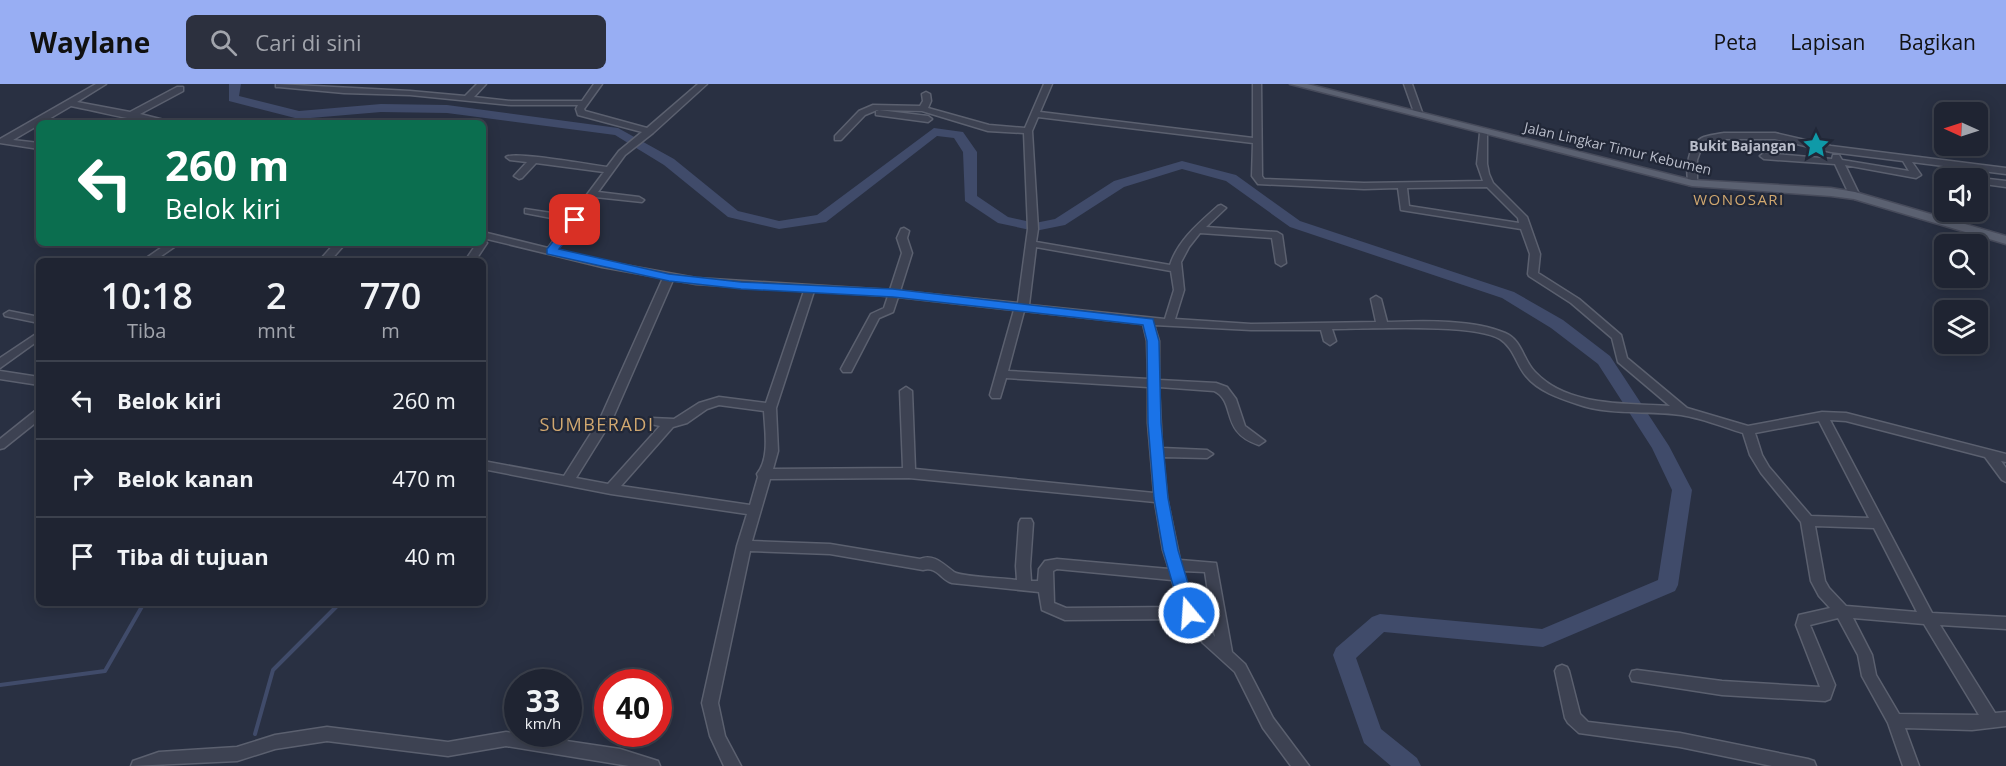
<!DOCTYPE html>
<html lang="id">
<head>
<meta charset="utf-8">
<style>
  :root { --surface:#1f2432; --page:#2c303e; --text:#f1f3f6; --muted:#a1a4ac; --line:#3c414d; --accent:#98aef3 }
  body { margin:0; font-family:"Open Sans",sans-serif; background:var(--page); color:var(--text); height:100vh; display:flex; flex-direction:column; font-size:22px; white-space:nowrap }
  * { box-sizing:border-box; margin:0 }
  p { font-size:20px; color:var(--muted) }
  .icon { flex:none; width:33px; height:33px; fill:none; stroke:currentColor; stroke-width:2; stroke-linecap:round; stroke-linejoin:round }
  .map { position:relative; flex:1; overflow:hidden }
  .side { position:absolute; left:36px; top:174px; width:450px; height:348px; display:flex; flex-direction:column; background:var(--surface); border-radius:9px; box-shadow:0 3px 15px #0003,0 0 0 2px var(--line) }
  .side>* { flex:none }
  .hud { position:absolute; left:36px; top:36px; width:450px; height:126px; border-radius:9px; box-shadow:0 3px 15px #0003,0 0 0 2px var(--line); background:#0b6e4f; color:#fff; overflow:hidden }
  .needle { width:39px; rotate:273deg }
  .controls { position:absolute; left:1934px; top:18px; display:grid; gap:12px }
  .controls a { display:grid; place-items:center; width:54px; height:54px; border-radius:9px; background:var(--surface); box-shadow:0 3px 15px #0003,0 0 0 2px var(--line); font-size:30px }
  .speed { position:absolute; left:504px; top:585px; display:flex; gap:12px; font-size:30px; font-weight:700; text-align:center }
  .speed>* { display:grid; place-content:center; width:78px; height:78px; border-radius:50%; background:var(--surface); box-shadow:0 3px 15px #0003,0 0 0 2px var(--line); line-height:1 }
  .speed small { font-size:15px; font-weight:400 }
  .speed .limit { border:9px solid #d22; background:#fff; color:#111 }
  .pin { position:absolute; display:grid; place-items:center; width:51px; height:51px; color:#fff; margin:-26px; border-radius:12px; box-shadow:0 3px 9px #0006 }
  .me { position:absolute; width:66px; margin:-33px; rotate:342deg; stroke-linejoin:round; filter:drop-shadow(0 0 4px #0008) }
  .turn { display:flex; align-items:center; gap:21px; height:126px; padding:0 30px; font-size:27px }
  .turn .icon { width:78px; height:78px; stroke-width:2.5 }
  .turn b { display:block; font-size:42px; line-height:51px }
  .eta { display:flex; justify-content:space-evenly; align-items:center; height:102px; text-align:center }
  .eta b { font-size:36px; font-weight:600; line-height:42px }
  ul { padding:0; list-style:none }
  li { display:flex; align-items:center; gap:18px; height:78px; padding:0 30px; border-top:2px solid var(--line) }
  li div { flex:1 }
  li b { display:block; font-size:22px }
  li em { font-style:normal }
  header { display:flex; align-items:center; gap:36px; box-sizing:border-box; height:84px; padding:0 30px; background:var(--accent); color:#111 }
  header strong { font-size:28px }
  nav { display:flex; gap:33px; margin-inline-start:auto; font-size:21px }
  .search { width:420px; height:54px; background:var(--page); display:flex; align-items:center; gap:15px; box-sizing:border-box; padding:0 21px; border-radius:9px; color:var(--muted); font-size:22px }
  .map>svg:first-child { display:block }
  .lines { fill:none; stroke-linecap:round; stroke-linejoin:round }
  .stream { stroke:#404b6a; stroke-width:4 }
  .river { fill:#404b6a; fill-rule:evenodd }
  .minor-casing { stroke:#5b606f; stroke-width:3 }
  .major-casing { stroke:#474b5b; stroke-width:3 }
  .minor { fill:#3d4252; fill-rule:evenodd }
  .major { fill:#5b6171; fill-rule:evenodd }
  .route { fill:#1a73e8; stroke:#114b97; stroke-width:1.5 }
  .labels { text-anchor:middle; dominant-baseline:central; stroke-width:4.5; stroke-linejoin:round; paint-order:stroke }
  .far-poi-label { font-size:14px; font-weight:bold; fill:#babecb; stroke:#212737; text-anchor:end }
  .far-street-label { font-size:14px; fill:#babecb; stroke:#212737 }
  .far-quarter-label { font-size:15px; letter-spacing:1.5px; fill:#d1a870; stroke:#212737 }
  .quarter-label { font-size:18px; letter-spacing:1.5px; fill:#d1a870; stroke:#212737 }
</style>
</head>
<body>
<header>
<strong>Waylane</strong>
<div class="search"><svg class="icon" aria-label="search" viewBox="0 0 24 24"><circle cx="10" cy="10" r="6"/><path d="M15 15l6 6"/></svg>Cari di sini</div>
<nav><a>Peta</a><a>Lapisan</a><a>Bagikan</a></nav>
</header>
<div class="map">
<svg width="2006" height="682" viewBox="0 0 2006 682">
  <rect width="100%" height="100%" fill="#293042"/>
  <g class="lines">
    <g class="stream">
      <path d="M0,601l105,-14 39,-68"/>
      <path d="M255,650l18,-64 67,-67"/>
    </g>
    <path class="river" d="M229,0h12l-2,12 60,15 82,-7 66,1 171,23 56,31 64,52 41,10 38,-6 117,-87 29,4 14,20v44l31,21 27,6 20,-4 59,-38 68,-20 54,14 64,46 214,71 49,28 47,36 59,90 23,44 -14,95 -3,6 -132,56 -159,-15 -28,26 25,71 36,29 4,8h-30l-27,-23 -31,-88 3,-7 36,-31 8,-3 162,15 116,-49 14,-90 -20,-42 -54,-84 -47,-36 -49,-30 -212,-71 -64,-46 -44,-12 -58,18 -59,38 -30,6 -37,-8 -33,-22 -2,-49 -9,-14 -17,-2 -111,86 -47,7 -51,-12 -64,-52 -49,-30 -168,-22 -66,-1 -82,7 -70,-18z"/>
    <defs>
      <g id="minor">
        <path d="M96,0h10l-29,18 53,10 47,-25h6v4l-43,23 36,9c-36,0 -70,-10 -105,-17l-58,34 26,3v6l-39,-6v-4z"/>
        <path d="M276,0l134,7 55,5 12,-12h9l-12,13 37,4h71l12,-17h8l-18,25 1,2 62,17 51,-44h9l-54,49 -28,22 -27,37 41,5 5,3 -2,2 -47,-5 -38,53 45,11 94,17 194,12 12,-37 -5,-15 4,-9 3,-1 5,3 -2,7 5,15 -12,38 118,12 10,-74 -4,-96 -36,-2 -66,-20 -45,-1 -12,5 -24,25h-6v-4l24,-25 14,-6 47,1 3,-5 -1,-7 4,-2 4,2 1,7 -3,7 61,17 36,3 19,-44h8l-12,28 213,26v-54h8l1,92 2,3 100,4 119,-2 -6,-17 3,-31 7,-2v33l2,10 4,9 34,34 13,37 -2,19 41,26 42,36 6,23 60,50 61,18 74,-14 24,1 160,41v8l-5,-1 5,7v14l-4,-2 -17,-23 -139,-36 -16,-1 102,193 74,4v12l-66,-4 55,88 11,-1v14l-34,4 -67,-2 14,38h-16l-15,-43 -26,-47 -4,-21 -20,-37 -28,7 25,60 -5,14 -5,2 -103,-6 -90,-14 -2,-5 2,-5 5,-1 85,11 98,6 -24,-62 3,-10 31,-7 -11,-12 -8,-15 -10,-59 -40,-49 -11,-18 -7,-22c-20,-6 -41,-15 -62,-18 -34,-5 -71,1 -104,-11 -18,-6 -39,-13 -51,-28 -10,-12 -12,-28 -26,-37 -25,-16 -134,-10 -168,-10l4,12 -6,4 -6,-4 -3,-11h-70l-97,-5 5,16v39l57,3 11,4 9,12 9,27 20,15 -6,4c-40,-13 -22,-43 -45,-54l-55,-4 3,61 45,2 6,4 -6,4 -44,-1 4,41 13,62 36,3 16,89 13,12 28,54 36,48h-18l-28,-38 -28,-56 -32,-29 -18,-24 -120,1 -23,-10 -3,-18 -87,-9c-12,-4 -15,-17 -29,-13l-93,-16 -80,-3 -32,152 7,33 16,30h-17l-14,-30 -8,-33 35,-157 10,-32 -136,-20 -128,-25v-8l81,15 36,-57 63,-141 -61,-11 -119,-29v-6l65,16 19,-27 -42,-8v-4l46,7 33,-44 -68,-9 -14,15 -3,1 -5,-3 13,-14 -17,-2 -4,-3c8,-6 85,8 101,10l12,-16 23,-19 -64,-17 -2,-6 2,-4h-67l-101,-10 -66,-2 -65,-6h-3zM1038,33l215,26 -1,33 6,8 106,5 34,-1 3,22 120,19 9,25 -2,20 1,2 42,27 41,35 6,24 52,44c-44,-3 -102,1 -135,-34 -12,-12 -13,-32 -30,-39 -33,-14 -82,-12 -118,-11l-6,-23 -5,-3 -5,3 5,23 -125,2 -76,-5 9,-29 -3,-28 8,-15 11,-14 72,5 4,25 5,3 5,-3 -4,-28 -5,-3 -71,-5 20,-19 -5,-3 -3,1c-19,17 -40,34 -48,59l-134,-23 2,-13 -6,-98zM1487,103l31,31 1,5 -110,-17 -2,-18zM1036,163l135,24 3,19 -9,29 -136,-14zM673,196l23,4 108,7 -38,112 -47,-6 -20,6 -25,16 -23,-1 -2,3 2,3 9,2 -52,58 -32,-6 36,-58zM814,207l74,5 -4,12 -13,6 -30,55 2,3h8l28,-54 14,-6 5,-15 116,13 -24,85 2,3h8l6,-20 142,9v36l6,70 -239,-24 -3,-78 -6,-4 -6,4 3,77 -130,1 5,-18 -2,-43zM1024,227l119,13 4,17 1,38 -140,-8zM719,321l45,6c1,20 6,47 -7,63l1,3 -8,28 -129,-19 52,-59 14,-4 20,-14zM1819,337l50,97 -58,-2 -42,-49 -7,-12 -7,-22zM909,394l246,24 8,48 6,19 -112,-10 -12,2 -6,8 -1,12h-7l-1,-15 3,-43 -2,-4h-10l-2,4 -3,43 1,14c-12,-2 -55,-3 -63,-8 -10,-7 -20,-19 -34,-13l-90,-15 -78,-3 18,-62zM1815,442l59,2 43,84 -71,-6 -17,-18 -4,-7zM1057,485l115,11 8,27 -114,1 -12,-5 -1,-32zM1183,487l22,1 10,65 -20,-26zM1853,534l71,6 55,91 -80,-1 -23,-39 -4,-20z"/>
        <path d="M1404,0h8l11,31 -1,2 -7,-2z"/>
        <path d="M879,26l49,6 4,3 -4,3 -52,-7v-4z"/>
        <path d="M1724,49h51l56,13 175,22v6l-94,-12 9,13 -5,3 -71,-13 15,31 -5,3 -5,-3 -15,-32 -71,-5 -4,-3 4,-3 68,6 1,-4h6l3,5 67,11 -6,-10 -72,-9 -56,-13h-51l-15,2 -7,5 -5,14v23l-2,2h-6c-4,-15 -1,-42 15,-48 6,-2 14,-3 20,-4z"/>
        <path d="M1980,94l26,3v6l-29,-4v-4z"/>
        <path d="M483,156l4,3 -12,18h-10l12,-18h6z"/>
        <path d="M168,159h12l-26,18h-12z"/>
        <path d="M335,159h75l-5,3 -60,-2 -15,17h-11z"/>
        <path d="M9,227l30,6v6l-34,-7 -1,-2z"/>
        <path d="M39,248v8l-39,28v-10z"/>
        <path d="M0,287l39,6v8l-39,-6z"/>
        <path d="M39,326v10l-35,28 -4,1v-10l35,-28z"/>
        <path d="M1562,581l5,2 2,4 11,43 8,8 92,11 128,26 6,2 2,5h-44l-92,-19 -101,-14 -11,-10 -3,-5 -10,-47 2,-4z"/>
        <path d="M327,643l121,15 58,-10 114,17 38,12 2,5h-31l-123,-20 -58,10 -121,-15 -52,8 -38,12 -106,5 2,-5 26,-9 78,-5 38,-12z"/>
      </g>
      <path id="major" d="M1290,0h17l385,96 139,8 24,4 151,44v8l-152,-45 -23,-3 -139,-10z"/>
    </defs>
    <use href="#minor" class="minor-casing"/>
    <use href="#major" class="major-casing"/>
    <use href="#minor" class="minor"/>
    <use href="#major" class="major"/>
  </g>
  <path class="route" d="M575,133l6,3 -22,29 110,25 72,8 152,7 260,30 6,22 2,82 7,75 10,52 19,63 -2,4h-11l-3,-4 -18,-63 -9,-52 -6,-75 -1,-82 -4,-16 -250,-28 -152,-8 -72,-8 -122,-27v-5l25,-31z"/>
  <defs>
    <symbol id="sight-bare" viewBox="-9 -9 18 18"><path d="M0-6L1.8-2.2L6-1.7L2.9 1.2L3.7 5.4L0 3.3L-3.7 5.4L-2.9 1.2L-6-1.7L-1.8-2.2Z" fill="#0f9aa8" stroke="#212737" stroke-width="2.5" paint-order="stroke"/></symbol>
  </defs>
  <g fill-rule="evenodd">
    <use href="#sight-bare" x="1797" y="42" width="38" height="38"/>
  </g>
  <g class="labels">
    <g class="far-poi-label">
      <text x="1796" y="61">Bukit Bajangan</text>
    </g>
    <g class="far-street-label">
      <text transform="translate(1618 64) rotate(13)">Jalan Lingkar Timur Kebumen</text>
    </g>
    <g class="far-quarter-label">
      <text x="1739" y="115">WONOSARI</text>
    </g>
    <g class="quarter-label">
      <text x="597" y="340">SUMBERADI</text>
    </g>
  </g>
</svg>
<div class="controls">
<a><svg class="needle" viewBox="-14 -14 28 28"><path d="M0-13l5 13h-10z" fill="#e53935"/><path d="M0 13l5-13h-10z" fill="#a1a4ac"/></svg></a>
<a><svg class="icon" aria-label="sound" viewBox="0 0 24 24"><path d="M4 9h4l5-4v14l-5-4H4zM17 9q2 3 0 6"/></svg></a>
<a><svg class="icon" aria-label="search" viewBox="0 0 24 24"><circle cx="10" cy="10" r="6"/><path d="M15 15l6 6"/></svg></a>
<a><svg class="icon" aria-label="layers" viewBox="0 0 24 24"><path d="M12 4l9 5-9 5-9-5zM3 14l9 5 9-5"/></svg></a>
</div>
<div class="speed"><div>33<small>km/h</small></div><div class="limit">40</div></div>
<div class="pin" style="left:575px;top:136px;background:#d93025"><svg class="icon" aria-label="arrive" viewBox="0 0 24 24"><path d="M6 21V4h12l-3 4 3 4H6"/></svg></div>
<svg class="me" style="left:1189px;top:529px" viewBox="-20 -20 40 40"><circle r="17" fill="#1a73e8" stroke="#fff" stroke-width="3"/><path d="M0-11L8 9 0 5-8 9z" fill="#fff"/></svg>
<div class="hud">
<div class="turn"><svg class="icon" aria-label="left" viewBox="0 0 24 24"><path d="M17 20v-9H6M10 6l-5 5 5 5"/></svg><div><b>260 m</b>Belok kiri</div></div>
</div>
<section class="side">
<div class="eta">
<div><b>10:18</b><p>Tiba</p></div>
<div><b>2</b><p>mnt</p></div>
<div><b>770</b><p>m</p></div>
</div>
<ul>
<li><svg class="icon" aria-label="left" viewBox="0 0 24 24"><path d="M17 20v-9H6M10 6l-5 5 5 5"/></svg><div><b>Belok kiri</b></div><em>260 m</em></li>
<li><svg class="icon" aria-label="right" viewBox="0 0 24 24"><path d="M7 20v-9h11M14 6l5 5-5 5"/></svg><div><b>Belok kanan</b></div><em>470 m</em></li>
<li><svg class="icon" aria-label="arrive" viewBox="0 0 24 24"><path d="M6 21V4h12l-3 4 3 4H6"/></svg><div><b>Tiba di tujuan</b></div><em>40 m</em></li>
</ul>
</section>
</div>
</body>
</html>
